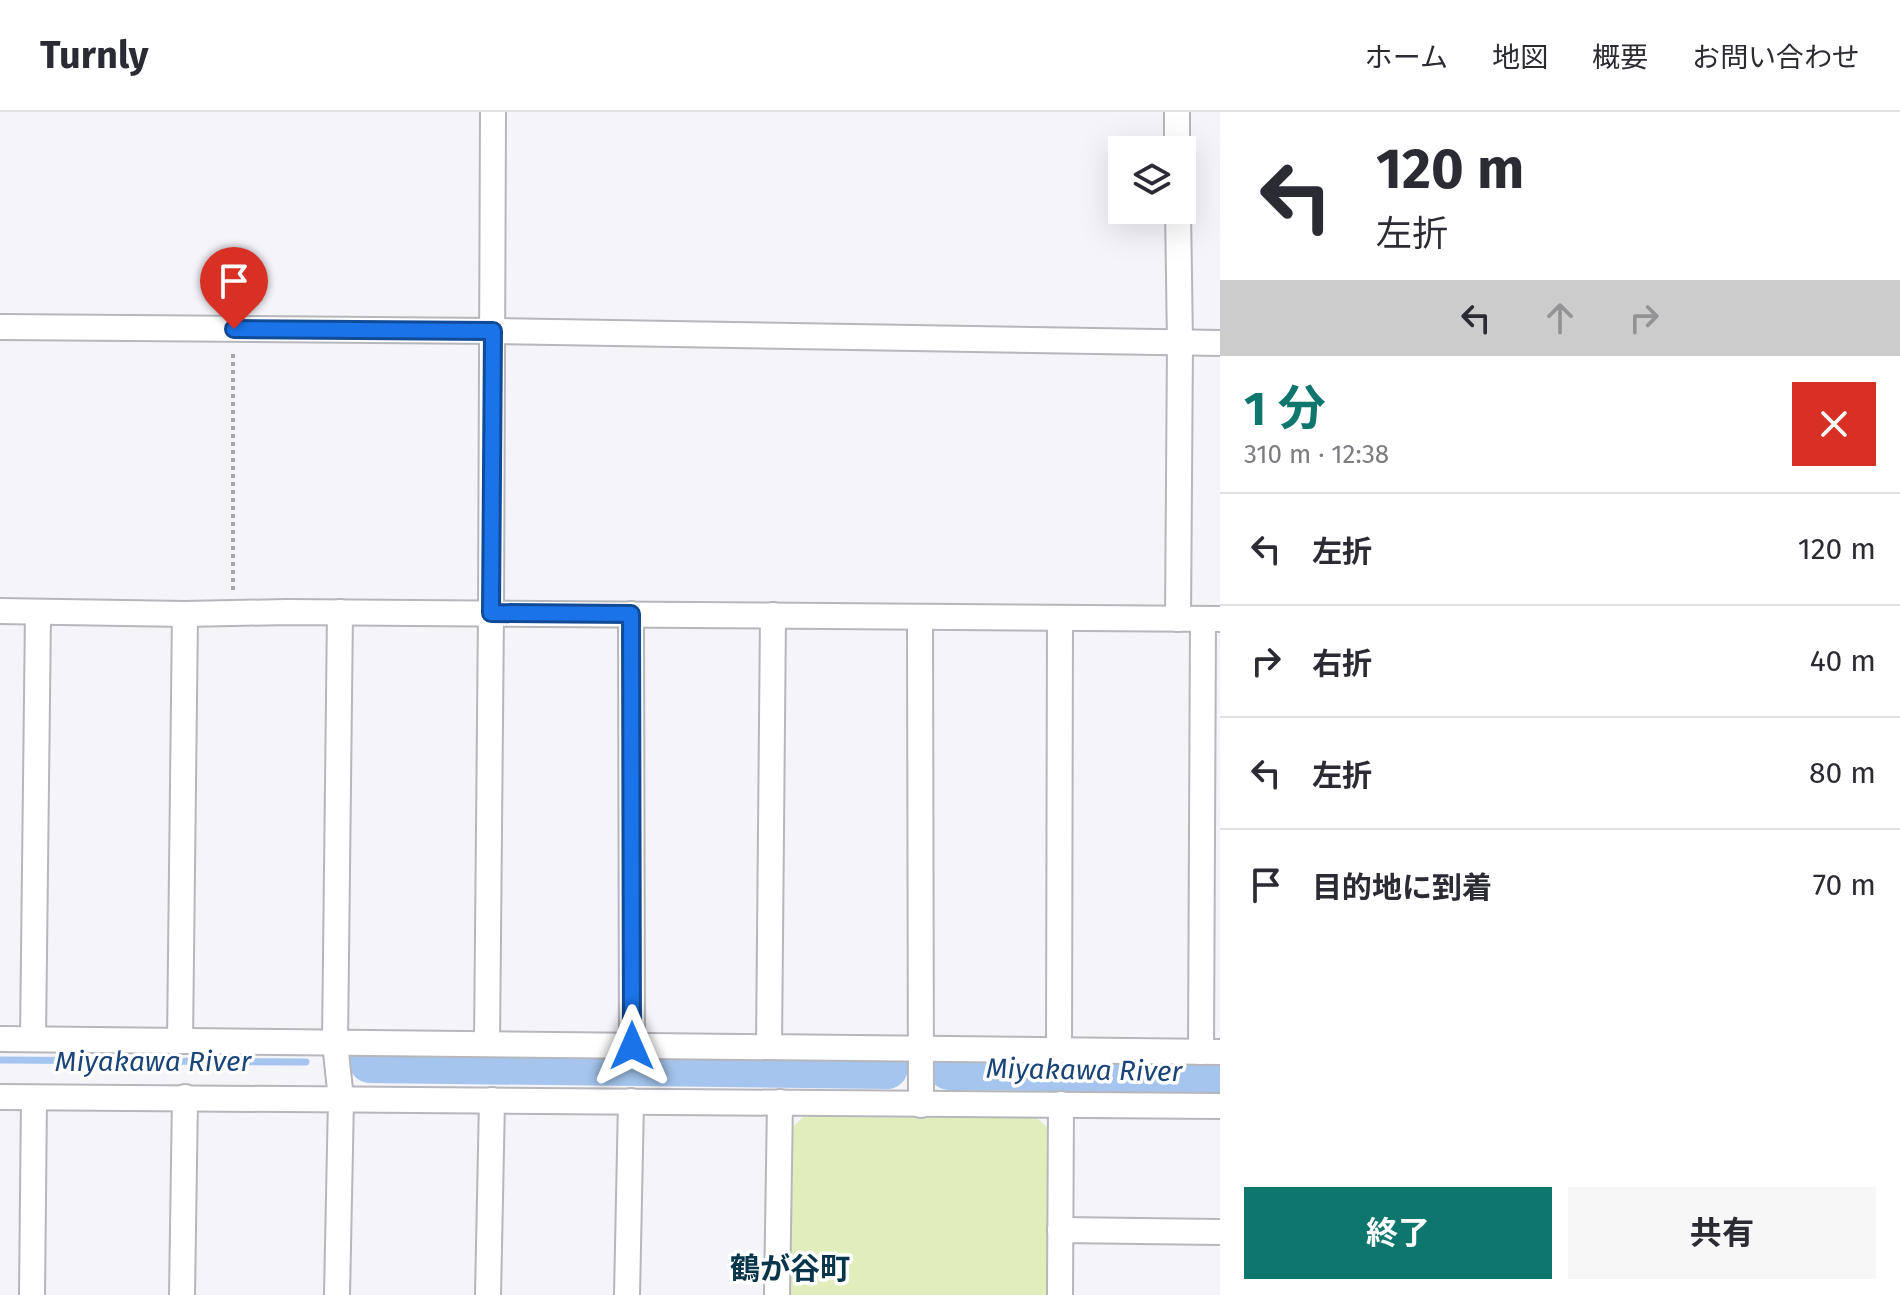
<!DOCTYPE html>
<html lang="ja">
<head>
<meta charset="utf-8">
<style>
  :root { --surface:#fff; --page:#f7f7f7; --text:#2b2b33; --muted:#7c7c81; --line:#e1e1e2; --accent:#0f766e }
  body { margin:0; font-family:"Fira Sans","Noto Sans JP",sans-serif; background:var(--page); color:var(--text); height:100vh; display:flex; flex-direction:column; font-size:30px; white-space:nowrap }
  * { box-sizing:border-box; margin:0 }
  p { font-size:26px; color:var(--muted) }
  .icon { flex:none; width:44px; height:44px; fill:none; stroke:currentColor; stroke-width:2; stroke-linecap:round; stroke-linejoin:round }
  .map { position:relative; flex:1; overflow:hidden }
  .side { display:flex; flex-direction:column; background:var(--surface); width:680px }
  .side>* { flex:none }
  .guide { background:#fff; color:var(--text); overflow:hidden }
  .controls { position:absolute; left:1108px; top:24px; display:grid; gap:16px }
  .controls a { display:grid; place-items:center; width:88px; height:88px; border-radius:0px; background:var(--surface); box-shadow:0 8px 32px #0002; font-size:40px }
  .pin { position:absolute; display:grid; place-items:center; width:68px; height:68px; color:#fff; margin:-82px -34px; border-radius:50% 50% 50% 0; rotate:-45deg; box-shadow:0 0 8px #0007 }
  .pin .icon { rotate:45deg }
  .me { position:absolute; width:88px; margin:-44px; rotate:0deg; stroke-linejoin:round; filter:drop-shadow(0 0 6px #0008) }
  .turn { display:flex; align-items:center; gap:28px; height:168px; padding:0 24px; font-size:36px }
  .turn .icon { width:104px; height:104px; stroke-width:2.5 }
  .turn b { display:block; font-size:56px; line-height:68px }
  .lanes { display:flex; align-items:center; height:76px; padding:0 24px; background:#0003; justify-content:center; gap:40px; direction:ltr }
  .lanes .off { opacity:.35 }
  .round { display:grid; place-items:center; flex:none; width:84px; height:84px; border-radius:0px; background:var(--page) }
  .headline { display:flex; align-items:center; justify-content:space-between; height:136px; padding:0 24px }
  h1 { font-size:48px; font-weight:700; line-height:60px; color:var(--accent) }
  .primary-button { display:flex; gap:16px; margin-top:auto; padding:16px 24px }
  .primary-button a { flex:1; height:92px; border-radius:0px; background:var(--accent); color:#fff; font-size:32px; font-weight:700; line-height:92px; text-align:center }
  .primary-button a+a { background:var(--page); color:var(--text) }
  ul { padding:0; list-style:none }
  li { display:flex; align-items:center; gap:24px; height:112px; padding:0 24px; border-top:2px solid var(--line) }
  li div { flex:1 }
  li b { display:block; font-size:30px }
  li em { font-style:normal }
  header { display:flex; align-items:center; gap:48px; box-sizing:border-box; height:112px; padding:0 40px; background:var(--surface); border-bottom:2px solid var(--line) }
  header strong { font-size:38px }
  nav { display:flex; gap:44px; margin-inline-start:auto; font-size:28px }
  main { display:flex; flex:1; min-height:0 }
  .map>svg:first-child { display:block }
  .green { fill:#e1eebc }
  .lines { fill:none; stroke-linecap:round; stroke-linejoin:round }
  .stream { stroke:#a5c5ee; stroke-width:7 }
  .river { stroke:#a5c5ee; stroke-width:42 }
  .minor-casing { stroke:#b6b7bc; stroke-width:28 }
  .path { stroke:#a6a6a9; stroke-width:4; stroke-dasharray:4 4; stroke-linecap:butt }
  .minor { stroke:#fff; stroke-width:24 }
  .route-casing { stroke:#114b97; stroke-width:20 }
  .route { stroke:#1a73e8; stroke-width:14 }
  .labels { text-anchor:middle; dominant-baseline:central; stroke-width:7; stroke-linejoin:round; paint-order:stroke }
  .water-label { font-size:28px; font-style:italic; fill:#1b4578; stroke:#fff }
  .quarter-label { font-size:30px; font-weight:bold; fill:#09354b; stroke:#fff }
</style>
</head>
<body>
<header>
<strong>Turnly</strong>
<nav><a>ホーム</a><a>地図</a><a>概要</a><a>お問い合わせ</a></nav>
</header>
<main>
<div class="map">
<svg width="1220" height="1183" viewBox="0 0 1220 1183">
  <rect width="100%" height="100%" fill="#f4f4f9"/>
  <path class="green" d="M803,1005l234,1 11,10 -1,167h-258l2,-166z"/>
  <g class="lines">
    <path class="stream" d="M0,948l306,2"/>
    <g class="river">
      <path d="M370,950l517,6"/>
      <path d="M949,957l271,3"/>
    </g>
    <defs>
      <g id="minor">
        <path d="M1177,0v38"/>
        <path d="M0,215l493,4 727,12"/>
        <path d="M0,499l185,3 102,-2 933,7"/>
        <path d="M631,502l1,432"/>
        <path d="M920,505l1,488"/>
        <path d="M1178,507l2,-276 -2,-133"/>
        <path d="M0,927l1220,13"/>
        <path d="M33,927l5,-427"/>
        <path d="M180,929l5,-427"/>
        <path d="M487,932l4,-431 2,-501"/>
        <path d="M769,935l4,-432"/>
        <path d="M1059,939l1,-433"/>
        <path d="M1201,940l2,-433"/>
        <path d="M0,985l1220,9"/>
        <path d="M1060,1118l160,2"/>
        <path d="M32,1183l2,-197"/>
        <path d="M182,1183l3,-198"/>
        <path d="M337,1183l4,-196 -6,-56 5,-431"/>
        <path d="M488,1183l4,-195"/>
        <path d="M627,1183l4,-194"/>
        <path d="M777,1183l3,-193"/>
        <path d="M1060,1183l1,-191"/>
      </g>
    </defs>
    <use href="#minor" class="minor-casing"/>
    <path class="path" d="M233,478v-239"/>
    <use href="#minor" class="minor"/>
  </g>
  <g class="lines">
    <defs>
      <path id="route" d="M234,217l259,2 -2,282 140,1 1,432"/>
    </defs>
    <use href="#route" class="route-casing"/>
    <use href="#route" class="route"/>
  </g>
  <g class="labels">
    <g class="water-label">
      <text x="153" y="949">Miyakawa River</text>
      <text transform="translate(1084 958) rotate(1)">Miyakawa River</text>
    </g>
    <g class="quarter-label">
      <text x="790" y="1157">鶴が谷町</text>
    </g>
  </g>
</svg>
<div class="controls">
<a><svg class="icon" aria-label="layers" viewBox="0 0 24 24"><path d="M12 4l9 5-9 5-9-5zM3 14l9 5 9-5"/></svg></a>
</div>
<div class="pin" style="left:234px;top:217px;background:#d93025"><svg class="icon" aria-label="arrive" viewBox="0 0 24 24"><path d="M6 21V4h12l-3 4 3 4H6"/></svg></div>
<svg class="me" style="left:632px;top:934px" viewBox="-20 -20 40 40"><path d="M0-17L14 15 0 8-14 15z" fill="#1a73e8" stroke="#fff" stroke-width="4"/></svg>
</div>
<section class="side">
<div class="guide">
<div class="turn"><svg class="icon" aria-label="left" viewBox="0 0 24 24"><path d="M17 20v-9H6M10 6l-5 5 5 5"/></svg><div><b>120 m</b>左折</div></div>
<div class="lanes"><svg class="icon" aria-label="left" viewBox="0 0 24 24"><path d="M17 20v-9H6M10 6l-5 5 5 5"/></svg><svg class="icon off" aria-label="ahead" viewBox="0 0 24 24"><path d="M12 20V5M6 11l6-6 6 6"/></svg><svg class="icon off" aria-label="right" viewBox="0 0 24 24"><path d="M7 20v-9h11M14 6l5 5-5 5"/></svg></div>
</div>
<div class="headline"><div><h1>1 分</h1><p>310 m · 12:38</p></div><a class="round" style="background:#d93025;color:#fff"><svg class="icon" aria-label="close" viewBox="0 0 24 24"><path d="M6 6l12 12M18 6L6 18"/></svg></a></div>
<ul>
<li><svg class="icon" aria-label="left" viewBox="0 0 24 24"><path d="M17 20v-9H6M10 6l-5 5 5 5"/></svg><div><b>左折</b></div><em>120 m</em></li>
<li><svg class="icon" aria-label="right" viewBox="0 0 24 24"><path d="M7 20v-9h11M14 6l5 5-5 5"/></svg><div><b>右折</b></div><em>40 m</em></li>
<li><svg class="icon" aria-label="left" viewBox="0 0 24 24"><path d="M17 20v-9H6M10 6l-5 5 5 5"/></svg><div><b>左折</b></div><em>80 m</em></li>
<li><svg class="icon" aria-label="arrive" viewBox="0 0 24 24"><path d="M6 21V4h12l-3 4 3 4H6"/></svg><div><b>目的地に到着</b></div><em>70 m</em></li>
</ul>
<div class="primary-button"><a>終了</a><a>共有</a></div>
</section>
</main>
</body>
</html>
